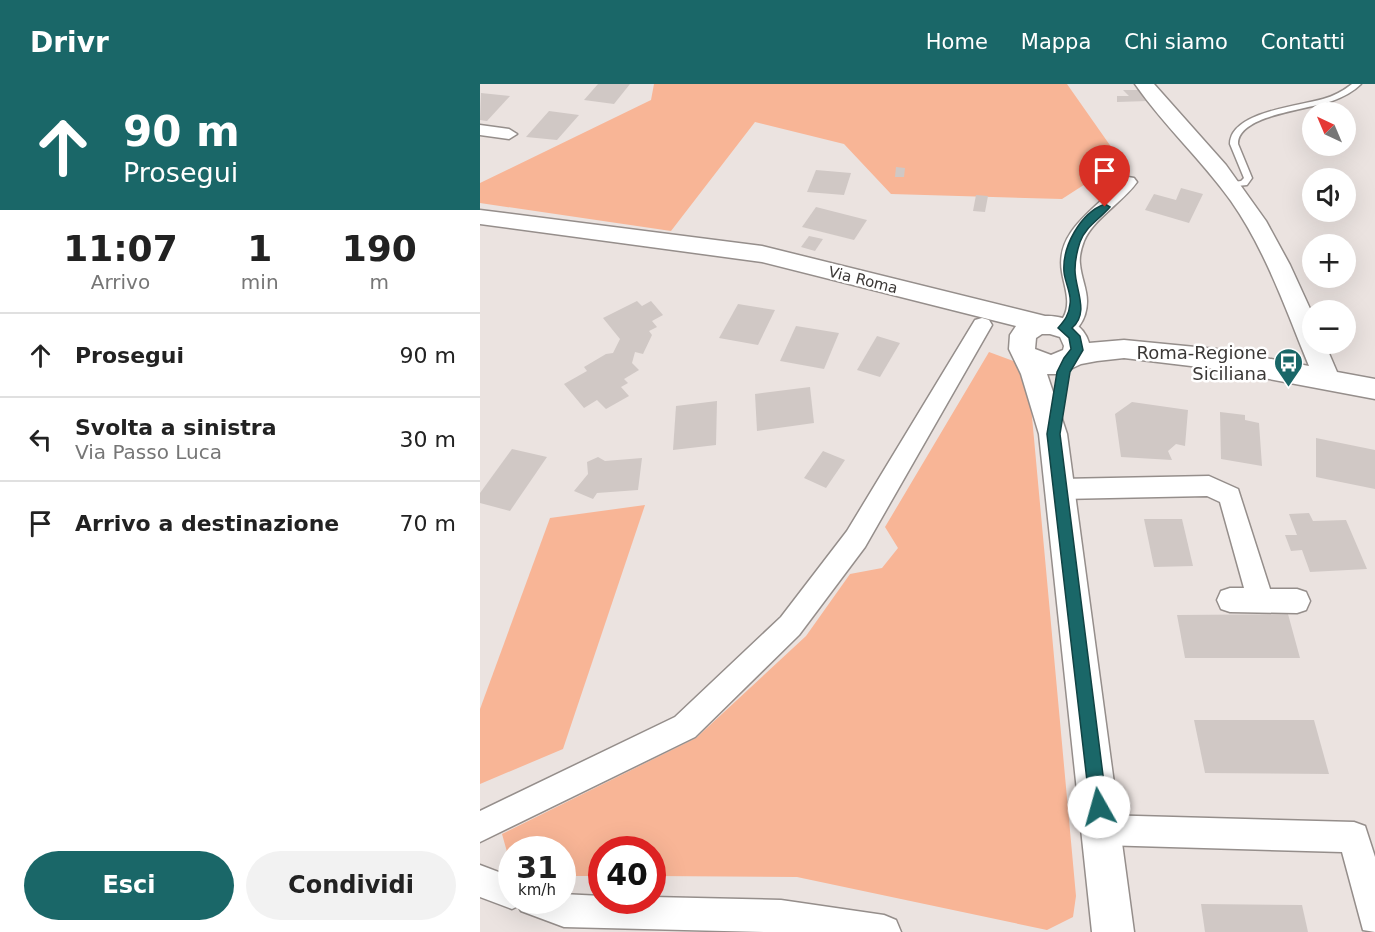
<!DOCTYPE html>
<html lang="it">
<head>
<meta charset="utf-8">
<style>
  :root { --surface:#fff; --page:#f2f2f2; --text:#222; --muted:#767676; --line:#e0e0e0; --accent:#1a6768 }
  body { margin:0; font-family:"DejaVu Sans",sans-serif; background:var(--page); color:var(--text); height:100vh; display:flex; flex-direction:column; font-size:22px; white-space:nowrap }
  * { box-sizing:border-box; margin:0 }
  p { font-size:20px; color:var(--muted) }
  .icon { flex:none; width:33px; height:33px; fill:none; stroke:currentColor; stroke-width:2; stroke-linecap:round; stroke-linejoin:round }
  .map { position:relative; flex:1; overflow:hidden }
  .sheet { display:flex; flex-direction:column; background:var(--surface); width:480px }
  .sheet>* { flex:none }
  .top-card { background:#1a6768; color:#fff; overflow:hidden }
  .needle { width:39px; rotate:316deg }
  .controls { position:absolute; left:822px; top:18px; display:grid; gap:12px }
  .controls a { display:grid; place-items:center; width:54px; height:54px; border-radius:50%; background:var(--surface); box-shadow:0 6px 24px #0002; font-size:30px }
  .speed { position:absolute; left:18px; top:752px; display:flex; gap:12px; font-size:30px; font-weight:700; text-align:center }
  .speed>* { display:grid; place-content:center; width:78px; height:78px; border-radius:50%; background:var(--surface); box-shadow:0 6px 24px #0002; line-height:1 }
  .speed small { font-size:15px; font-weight:400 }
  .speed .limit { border:9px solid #d22; background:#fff; color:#111 }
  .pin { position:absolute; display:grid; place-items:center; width:51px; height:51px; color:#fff; margin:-62px -26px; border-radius:50% 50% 50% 0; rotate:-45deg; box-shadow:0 0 6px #0007 }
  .pin .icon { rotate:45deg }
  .me { position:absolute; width:66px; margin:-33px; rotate:353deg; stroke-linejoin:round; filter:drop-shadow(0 0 4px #0008) }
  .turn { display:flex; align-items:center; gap:21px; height:126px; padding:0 24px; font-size:27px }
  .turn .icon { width:78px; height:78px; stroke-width:2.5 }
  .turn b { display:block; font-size:42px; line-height:51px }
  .eta { display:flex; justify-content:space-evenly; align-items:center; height:102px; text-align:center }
  .eta b { font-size:36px; font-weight:700; line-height:42px }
  .cta { display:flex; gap:12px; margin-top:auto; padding:12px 24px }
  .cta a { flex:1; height:69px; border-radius:36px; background:var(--accent); color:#fff; font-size:24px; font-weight:700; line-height:69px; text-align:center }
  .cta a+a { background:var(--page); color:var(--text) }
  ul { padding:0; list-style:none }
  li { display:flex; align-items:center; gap:18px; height:84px; padding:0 24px; border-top:2px solid var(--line) }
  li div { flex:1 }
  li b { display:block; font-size:22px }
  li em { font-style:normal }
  header { display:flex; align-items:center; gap:36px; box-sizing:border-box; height:84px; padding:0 30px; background:var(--accent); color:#fff }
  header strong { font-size:28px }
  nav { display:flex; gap:33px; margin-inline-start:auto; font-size:21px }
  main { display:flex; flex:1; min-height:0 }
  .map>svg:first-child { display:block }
  .green { fill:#f8b596 }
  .building { fill:#d0c8c5 }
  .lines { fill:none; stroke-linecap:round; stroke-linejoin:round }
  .service-casing { stroke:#958e8b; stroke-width:3 }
  .minor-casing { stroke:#958e8b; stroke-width:3 }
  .tertiary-casing { stroke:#958e8b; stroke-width:3 }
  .service { fill:#fff; fill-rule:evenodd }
  .minor { fill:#fff; fill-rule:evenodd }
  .tertiary { fill:#fff; fill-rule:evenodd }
  .route { fill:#1a6768; stroke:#114344; stroke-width:1.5 }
  .labels { text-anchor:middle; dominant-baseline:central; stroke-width:5; stroke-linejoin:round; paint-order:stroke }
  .far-street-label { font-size:15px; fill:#3b3836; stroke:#fff }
  .poi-label { font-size:18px; fill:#3b3836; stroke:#fff; text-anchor:end }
</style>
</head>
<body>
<header>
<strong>Drivr</strong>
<nav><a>Home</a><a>Mappa</a><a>Chi siamo</a><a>Contatti</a></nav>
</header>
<main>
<section class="sheet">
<div class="top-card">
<div class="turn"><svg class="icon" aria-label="ahead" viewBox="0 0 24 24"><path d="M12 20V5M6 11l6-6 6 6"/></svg><div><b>90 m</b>Prosegui</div></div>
</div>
<div class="eta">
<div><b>11:07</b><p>Arrivo</p></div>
<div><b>1</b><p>min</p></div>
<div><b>190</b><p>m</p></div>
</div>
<ul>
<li><svg class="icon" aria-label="ahead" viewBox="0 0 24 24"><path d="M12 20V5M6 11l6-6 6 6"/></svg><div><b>Prosegui</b></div><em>90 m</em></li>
<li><svg class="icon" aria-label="left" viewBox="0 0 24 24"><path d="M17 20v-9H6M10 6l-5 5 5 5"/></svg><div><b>Svolta a sinistra</b><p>Via Passo Luca</p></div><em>30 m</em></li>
<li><svg class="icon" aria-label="arrive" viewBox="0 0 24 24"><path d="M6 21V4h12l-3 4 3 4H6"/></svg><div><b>Arrivo a destinazione</b></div><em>70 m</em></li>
</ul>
<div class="cta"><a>Esci</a><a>Condividi</a></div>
</section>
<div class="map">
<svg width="895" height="848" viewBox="0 0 895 848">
  <rect width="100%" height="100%" fill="#ebe3e0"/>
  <g class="green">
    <path d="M174,0h413l54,77 -59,38 -171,-5 -47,-50 -89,-22 -84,109 -191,-28v-20l171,-83z"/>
    <path d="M509,268l27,10 14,33 46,501 -3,21 -26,13 -250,-53 -144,-1 -1,-27h-50l-1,27h-28l-10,-3 -1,-24h-50l-1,11 -2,-1 -7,-25 194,-96 110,-102 44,-62 32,-6 16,-20 -13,-21z"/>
    <path d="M165,421l-82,244 -83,35v-75l70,-191z"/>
  </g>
  <g class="building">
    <path d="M118,0h32l-16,20 -30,-4z"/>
    <path d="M643,6h15l10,11 -31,1v-6h12z"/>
    <path d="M1,9l29,3 -23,25 -7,-1z"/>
    <path d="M69,27l30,4 -22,25 -31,-3z"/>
    <path d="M416,83l9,1 -1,9h-9z"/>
    <path d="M336,86l35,3 -7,22 -37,-3z"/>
    <path d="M701,104l22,6 -14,29 -44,-13 9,-16 22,6z"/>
    <path d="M496,111l12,1 -3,16 -12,-1z"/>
    <path d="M336,123l51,13 -13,20 -52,-13z"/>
    <path d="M329,152l14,3 -8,12 -14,-4z"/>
    <path d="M157,217l5,5 9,-5 12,14 -11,6 5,6 -8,4 3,4 -9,19 -8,-2 -3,11 7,7 -15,9 4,4 -7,4 8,9 -23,13 -9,-9 -13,8 -20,-24 23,-13 -3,-4 22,-13 7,-1 7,-14 -17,-21z"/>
    <path d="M258,220l37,6 -17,35 -39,-7z"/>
    <path d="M316,242l43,7 -15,36 -44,-8z"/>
    <path d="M397,252l23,7 -20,34 -23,-7z"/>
    <path d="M330,303l4,36 -57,8 -2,-37z"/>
    <path d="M237,317l-1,44 -43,5 3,-44z"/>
    <path d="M652,318l56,8 -3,36 -9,-2 -8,7 4,9 -51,-3 -6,-43z"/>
    <path d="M740,328l25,3v5l14,3 3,43 -41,-7z"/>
    <path d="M836,354l59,12v39l-59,-12z"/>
    <path d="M32,365l35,8 -37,54 -30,-8v-10z"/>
    <path d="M343,367l22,9 -19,28 -22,-10z"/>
    <path d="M118,373l7,4 37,-3 -4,32 -41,3 -4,6 -19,-8 14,-17 -1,-12z"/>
    <path d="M829,429l4,8 33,-1 21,49 -57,3 -8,-22 -11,1 -6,-16h12l-8,-21z"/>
    <path d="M664,435h38l11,47 -39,1z"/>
    <path d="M808,530l12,44h-115l-8,-43z"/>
    <path d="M714,636h120l15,54 -124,-1z"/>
    <path d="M721,820l101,1 6,27h-103z"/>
  </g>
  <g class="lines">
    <defs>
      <path id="service" d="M872,0h9c-8,8 -18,13 -29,17 -21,8 -95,14 -94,43l14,34 -5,7 -20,2v-4l14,-2 3,-3 -14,-34c0,-32 69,-38 93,-45 11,-3 20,-8 29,-15z"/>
      <g id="minor">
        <path d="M0,41l29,4 8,5 -8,5 -29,-4z"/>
        <path d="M648,93l6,1 3,4c-15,21 -44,37 -53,59 -3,8 -5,16 -4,23 1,13 7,25 7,37 0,18 -11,38 -30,32l-3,-5c2,-4 6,-7 9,-10 9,-15 1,-32 -1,-46 -6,-33 20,-54 42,-74 8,-7 14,-19 24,-21z"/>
        <path d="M502,234l7,2 3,5 -127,222 -66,88 -104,102 -215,105v-31l195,-94 106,-100 66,-86 128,-211z"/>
        <path d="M729,392l29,13 32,100h27l9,3 4,9 -4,9 -9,3 -67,-1 -9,-3 -4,-9 4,-9 9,-3h14l-24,-86 -13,-6 -146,3 -8,-3 -4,-7 4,-7 8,-3z"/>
        <path d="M621,731l253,7 11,4 10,31v75l-12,-2 -21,-78 -241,-7 -11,-4 -4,-11 4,-11z"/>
        <path d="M0,781l32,12v23h50v-6l40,2v4h50v-3l129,3 103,15 12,5 5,12h-134l-203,-5 -43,-16 -3,-5 -6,3 -32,-12z"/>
      </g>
      <path id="tertiary" d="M655,0h19l72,81 40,56 24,44 22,48v31h13l12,28 38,7v20l-159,-30 -92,-11 -27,3 -16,3 -21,10h-13l20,60 67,498h-42l-53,-498 -18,-60 -12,-25 1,-14 6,-9 -254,-64 -282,-38v-14l282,36 283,70c19,-1 39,8 44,27l35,-3 92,9 93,17c-23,-56 -43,-115 -78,-165 -29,-41 -68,-76 -96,-117zM562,250h8l10,3 4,9 -1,4 -12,5 -16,-6 1,-11z"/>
    </defs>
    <use href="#service" class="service-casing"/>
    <use href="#minor" class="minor-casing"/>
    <use href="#tertiary" class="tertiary-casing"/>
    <use href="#service" class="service"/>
    <use href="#minor" class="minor"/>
    <use href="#tertiary" class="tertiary"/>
  </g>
  <path class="route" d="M625,120l5,3c-10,12 -25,20 -30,35 -3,9 -5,20 -5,28 0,19 15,43 -3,58l8,8 3,14 -13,22 -10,62 47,373 -2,6 -6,3 -7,-3 -2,-6 -43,-373 10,-62 7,-14 7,-9 -2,-11 -11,-10c7,-8 11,-13 12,-24 2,-10 -5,-21 -6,-32 -2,-25 16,-59 41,-68z"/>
  <defs>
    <symbol id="bus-pin" viewBox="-11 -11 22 30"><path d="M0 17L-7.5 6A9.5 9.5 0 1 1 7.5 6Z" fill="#1a6768" stroke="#fff"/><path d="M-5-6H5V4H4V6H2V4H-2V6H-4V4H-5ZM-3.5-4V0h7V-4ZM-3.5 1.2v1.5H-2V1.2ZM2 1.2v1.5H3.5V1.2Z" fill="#fff"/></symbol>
  </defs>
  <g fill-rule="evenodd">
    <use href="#bus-pin" x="792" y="262" width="33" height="45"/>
  </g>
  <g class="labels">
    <g class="far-street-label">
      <text transform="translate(383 196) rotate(14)">Via Roma</text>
    </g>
    <g class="poi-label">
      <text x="787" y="268">Roma-Regione<tspan x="787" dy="21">Siciliana</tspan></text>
    </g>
  </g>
</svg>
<div class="controls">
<a><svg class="needle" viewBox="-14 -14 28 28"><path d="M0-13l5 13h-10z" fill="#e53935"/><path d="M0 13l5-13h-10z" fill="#767676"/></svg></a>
<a><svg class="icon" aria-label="sound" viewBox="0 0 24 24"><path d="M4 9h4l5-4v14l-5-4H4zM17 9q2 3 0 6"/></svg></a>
<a>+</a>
<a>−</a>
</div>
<div class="speed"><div>31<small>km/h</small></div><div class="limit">40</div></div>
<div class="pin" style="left:625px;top:123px;background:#d93025"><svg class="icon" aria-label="arrive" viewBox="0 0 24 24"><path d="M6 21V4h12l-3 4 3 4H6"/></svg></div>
<svg class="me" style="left:619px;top:723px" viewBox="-20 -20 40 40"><circle r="19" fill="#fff"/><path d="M0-13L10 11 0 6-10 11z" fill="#1a6768"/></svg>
</div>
</main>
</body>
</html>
